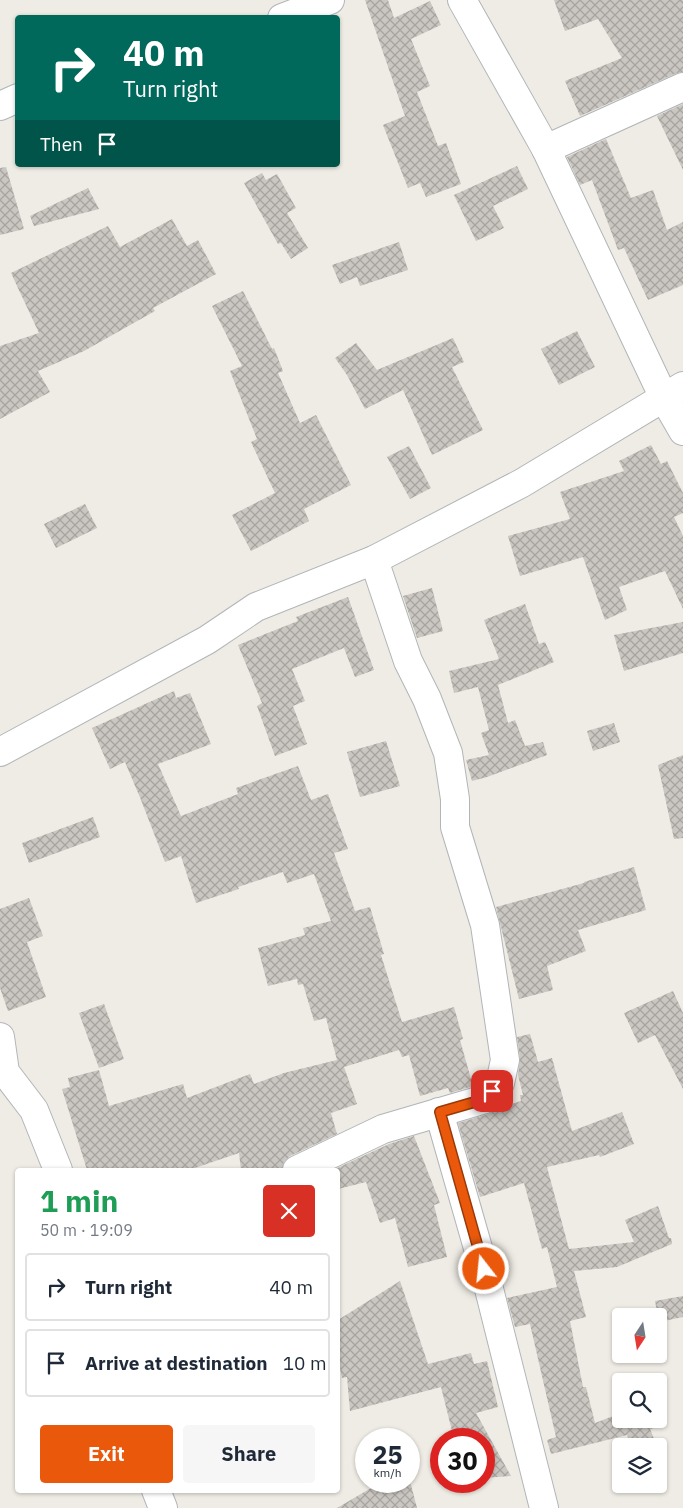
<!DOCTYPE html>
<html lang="en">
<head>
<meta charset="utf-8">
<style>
  :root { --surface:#fff; --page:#f6f6f7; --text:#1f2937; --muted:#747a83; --line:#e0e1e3; --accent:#ea580c }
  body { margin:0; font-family:"IBM Plex Sans",sans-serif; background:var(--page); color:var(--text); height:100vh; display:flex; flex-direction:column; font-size:19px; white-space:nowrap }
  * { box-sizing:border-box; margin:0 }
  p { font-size:16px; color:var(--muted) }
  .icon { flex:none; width:28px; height:28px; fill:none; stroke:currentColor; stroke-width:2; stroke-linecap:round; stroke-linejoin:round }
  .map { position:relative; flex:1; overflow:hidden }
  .drawer { position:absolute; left:15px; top:1168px; width:325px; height:325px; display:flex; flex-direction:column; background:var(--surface); border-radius:5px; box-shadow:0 1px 4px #0004 }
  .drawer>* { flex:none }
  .top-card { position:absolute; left:15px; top:15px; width:325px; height:152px; border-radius:5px; box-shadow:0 1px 4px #0004; background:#00695c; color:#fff; overflow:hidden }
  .needle { width:32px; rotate:192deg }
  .buttons { position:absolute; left:612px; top:1308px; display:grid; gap:10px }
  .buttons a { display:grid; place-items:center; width:55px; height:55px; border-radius:5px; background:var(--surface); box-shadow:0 1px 4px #0004; font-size:25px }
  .speed { position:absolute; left:355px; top:1428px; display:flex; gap:10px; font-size:25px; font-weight:700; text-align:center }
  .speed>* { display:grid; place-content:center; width:65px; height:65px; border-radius:50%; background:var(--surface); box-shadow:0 1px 4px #0004; line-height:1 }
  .speed small { font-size:12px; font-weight:400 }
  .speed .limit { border:8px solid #d22; background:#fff; color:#111 }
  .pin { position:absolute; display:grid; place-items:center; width:42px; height:42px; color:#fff; margin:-21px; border-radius:10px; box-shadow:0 2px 8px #0006 }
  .me { position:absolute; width:55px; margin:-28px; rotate:344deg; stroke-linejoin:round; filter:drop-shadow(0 0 4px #0008) }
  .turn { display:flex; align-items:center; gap:18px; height:105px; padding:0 25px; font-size:22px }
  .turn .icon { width:65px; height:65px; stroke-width:2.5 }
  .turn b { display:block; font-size:35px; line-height:42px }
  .then { display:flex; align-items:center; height:48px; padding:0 25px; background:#0003; gap:10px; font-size:19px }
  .round { display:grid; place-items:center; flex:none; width:52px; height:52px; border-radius:5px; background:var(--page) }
  .head { display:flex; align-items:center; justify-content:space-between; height:85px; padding:0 25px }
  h1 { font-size:30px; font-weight:800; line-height:38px; color:#1e9e55 }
  .cta { display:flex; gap:10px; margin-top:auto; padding:10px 25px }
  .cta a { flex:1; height:58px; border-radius:5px; background:var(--accent); color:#fff; font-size:20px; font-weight:800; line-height:58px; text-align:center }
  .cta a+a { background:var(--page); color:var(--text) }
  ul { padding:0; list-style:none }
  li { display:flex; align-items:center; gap:15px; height:68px; margin:0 10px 8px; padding:0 15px; border:2px solid var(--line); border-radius:5px }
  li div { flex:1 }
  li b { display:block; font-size:19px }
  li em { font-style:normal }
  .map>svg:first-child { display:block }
  .building { fill:url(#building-cross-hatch) }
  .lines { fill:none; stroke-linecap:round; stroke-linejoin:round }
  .minor-casing { stroke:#b2b5b9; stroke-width:30 }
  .minor { stroke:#fff; stroke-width:28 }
  .route-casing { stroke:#983908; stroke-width:12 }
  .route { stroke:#ea580c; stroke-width:9 }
</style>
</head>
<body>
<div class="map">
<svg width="683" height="1508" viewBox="0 0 683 1508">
  <defs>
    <pattern id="building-cross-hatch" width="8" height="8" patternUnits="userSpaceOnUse" patternTransform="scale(1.25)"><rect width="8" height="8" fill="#cac6c1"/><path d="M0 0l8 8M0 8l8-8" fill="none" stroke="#a7a4a0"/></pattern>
  </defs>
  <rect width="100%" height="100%" fill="#eeece4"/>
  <g class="building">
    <path d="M365,0h23l6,18 36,-17 11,24 -30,14 19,47 -13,6 21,54 8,-3 15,41 -35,13 -6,-14 -12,5 -25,-63 22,-9z"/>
    <path d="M554,0h129v72l-6,1 -97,43 -15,-35 57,-23 -24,-39 -33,12z"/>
    <path d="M683,104v66l-26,-54z"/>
    <path d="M606,139l25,59 22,-8 14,40 16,-8v63l-35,15 -24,-52 -6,2 -26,-70 -12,5 -13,-28z"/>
    <path d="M517,166l11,23 -35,17 11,22 -28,13 -22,-46z"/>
    <path d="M6,167l18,62 -24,6v-67z"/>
    <path d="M262,173l4,7 11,-6 19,34 -9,5 21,35 -17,11 -10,-16 -3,1 -34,-61z"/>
    <path d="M88,188l11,21 -65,17 -4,-10z"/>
    <path d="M172,219l15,27 11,-6 18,34 -63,34 2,3 -71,40 -46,20 12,21 -50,27v-73l39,-13 -28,-60 97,-47 12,21z"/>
    <path d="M399,242l9,28 -48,16 -3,-9 -17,7 -8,-19z"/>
    <path d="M243,291l29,58 2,-1 9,23 -5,2 22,50 16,-8 35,70 -47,24 5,12 -58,30 -19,-36 43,-22 -24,-51 6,-3 -27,-68 12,-5 -30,-60z"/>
    <path d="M577,331l18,36 -36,18 -18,-36z"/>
    <path d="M453,338l11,24 -12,5 31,63 -51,25 -29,-65 -38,19 -18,-34 -12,-17 21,-15 21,27z"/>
    <path d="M651,445l10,19 6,-3 16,32v20l-9,4 9,19v73l-18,-38 -46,16 8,23 -22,10 -22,-63 -63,19 -12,-40 62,-17 -10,-27 64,-21 -5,-10z"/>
    <path d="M409,446l22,42 -21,11 -23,-42z"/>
    <path d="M85,504l12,24 -41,20 -12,-24z"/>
    <path d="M432,588l11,43 -26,7 -14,-42z"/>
    <path d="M348,597l26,73 -19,7 -11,-29 -52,21 13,32 -12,5 14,38 -32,12 -18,-50 5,-3 -24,-58 60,-24 -2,-4z"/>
    <path d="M525,604l14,40 6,-2 9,20 -56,23 10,38 7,-3 10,26 18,-4 4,13 -60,22 -15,4 -6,-21 23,-5 -8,-22 8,-3 -11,-43 -24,6 -5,-22 50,-12 -15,-39z"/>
    <path d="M683,622v31l-59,18 -10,-36z"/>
    <path d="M174,691l2,7 14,-5 21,51 -53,20 23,52 57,-22 -2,-6 62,-22 13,34 17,-6 20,55 -14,4 21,58 15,-4 14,47 -3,1 21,67 52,-15 9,32 -3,1 13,46 -23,7 -2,-5 -28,8 -11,-41 -7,2 -3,-7 -55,17 13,37 -26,9 6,21 -47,22 -6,6 -2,8h-41l-2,-17 -50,17h-102l-25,-81 8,-2 -2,-9 31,-8 10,36 74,-22 4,14 63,-24 4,10 30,-11 53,-13 -11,-42 -12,3 -11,-37 -5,1 -1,-6 -29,7 -10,-38 47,-13 -2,-7 28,-7 -17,-47 -27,9 -4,-11 -45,15 1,2 -43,14 -15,-47 -16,6 -24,-62 -16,-38 -15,7 -18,-41z"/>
    <path d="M614,723l6,19 -27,9 -6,-20z"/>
    <path d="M386,741l14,45 -40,11 -13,-45z"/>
    <path d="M683,755v83l-9,1 -16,-74z"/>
    <path d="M93,817l7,20 -71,26 -7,-20z"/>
    <path d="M634,867l12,43 -68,20 8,21 -39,15 6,24 -34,9 -23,-92 88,-24v-1z"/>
    <path d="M29,898l14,38 -16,6 19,55 -38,14 -8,-23v-79z"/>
    <path d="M673,991l10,22v76l-28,-54 -17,8 -14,-30z"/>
    <path d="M104,1004l20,55 -25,9 -20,-55z"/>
    <path d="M530,1034l8,28 14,-4 20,73 50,-19 12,32 -34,13 -1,-2 -52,12 22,82 65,-7 -9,-22 33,-14 11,32h2l1,6 -55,23 -43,4 12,46 -16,4 13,66h3l9,36 26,-10v6h40l1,7 -12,3 7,17h-26l-4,-11 -76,19 -4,-14 9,-3 -26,-113 -15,3 -8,-29 50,-11 -10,-40 -5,2 -18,-66 -44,14 -22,-74 31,-9 9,-6 23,-7 -1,-6h3l-5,-20 2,-17 -3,-21z"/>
    <path d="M414,1136l26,67 -6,2 13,52 -39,10 -13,-49 -15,5 -14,-41 -28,7v-19h-5l56,-26z"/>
    <path d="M400,1281l28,83 43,-11 3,11 13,-3 11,46 -22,6 35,63 -27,2v-39h-30l-13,-52 -91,24 -3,-34 -5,1 -4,-20v-38z"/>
    <path d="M683,1296v21l-24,5 -4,-21z"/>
    <path d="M383,1481h27l7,27h-80z"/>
  </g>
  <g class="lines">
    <defs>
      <g id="minor">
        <path d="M462,0l84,149 118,249 19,33"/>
        <path d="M282,18l48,-18"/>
        <path d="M0,106l18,-8"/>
        <path d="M546,149l137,-62"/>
        <path d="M0,752l207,-112 49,-33 118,-47 148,-77 161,-97"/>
        <path d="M0,1037l5,35 29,38 24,60"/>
        <path d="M439,1112l45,157 60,239"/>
        <path d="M297,1170l86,-41 102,-30 15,-16 5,-23 -20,-135 -30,-98v-28l-7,-46 -21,-54 -19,-38 -34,-101"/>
        <path d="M156,1490l7,18"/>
      </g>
    </defs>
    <use href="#minor" class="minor-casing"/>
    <use href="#minor" class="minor"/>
  </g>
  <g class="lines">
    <defs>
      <path id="route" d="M484,1269l-44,-157 45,-13 7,-8"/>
    </defs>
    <use href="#route" class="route-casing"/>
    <use href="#route" class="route"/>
  </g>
</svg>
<div class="buttons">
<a><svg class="needle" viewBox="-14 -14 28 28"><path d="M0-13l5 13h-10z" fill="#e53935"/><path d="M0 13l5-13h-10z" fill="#747a83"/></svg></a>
<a><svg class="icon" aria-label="search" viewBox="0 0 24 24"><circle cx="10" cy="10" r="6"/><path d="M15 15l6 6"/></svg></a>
<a><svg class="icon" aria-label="layers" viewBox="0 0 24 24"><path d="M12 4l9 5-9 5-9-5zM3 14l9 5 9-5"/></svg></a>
</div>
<div class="speed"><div>25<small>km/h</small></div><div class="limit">30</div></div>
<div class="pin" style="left:492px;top:1091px;background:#d93025"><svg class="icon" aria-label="arrive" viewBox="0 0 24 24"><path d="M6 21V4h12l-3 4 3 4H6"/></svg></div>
<svg class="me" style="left:484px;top:1269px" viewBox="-20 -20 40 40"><circle r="17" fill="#ea580c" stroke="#fff" stroke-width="3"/><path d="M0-11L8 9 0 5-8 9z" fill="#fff"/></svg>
<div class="top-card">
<div class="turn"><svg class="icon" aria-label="right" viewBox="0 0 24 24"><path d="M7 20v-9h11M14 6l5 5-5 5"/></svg><div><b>40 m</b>Turn right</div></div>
<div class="then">Then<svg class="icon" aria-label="arrive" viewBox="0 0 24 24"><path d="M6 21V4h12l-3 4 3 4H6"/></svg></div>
</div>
<section class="drawer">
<div class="head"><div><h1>1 min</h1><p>50 m · 19:09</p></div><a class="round" style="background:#d93025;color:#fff"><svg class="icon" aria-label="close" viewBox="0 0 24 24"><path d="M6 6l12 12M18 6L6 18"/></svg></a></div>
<ul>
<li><svg class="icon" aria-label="right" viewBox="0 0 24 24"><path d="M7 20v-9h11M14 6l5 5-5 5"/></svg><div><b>Turn right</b></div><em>40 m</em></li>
<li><svg class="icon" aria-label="arrive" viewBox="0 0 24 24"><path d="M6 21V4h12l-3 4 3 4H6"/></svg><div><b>Arrive at destination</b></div><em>10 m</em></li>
</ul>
<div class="cta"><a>Exit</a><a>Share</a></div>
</section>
</div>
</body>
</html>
